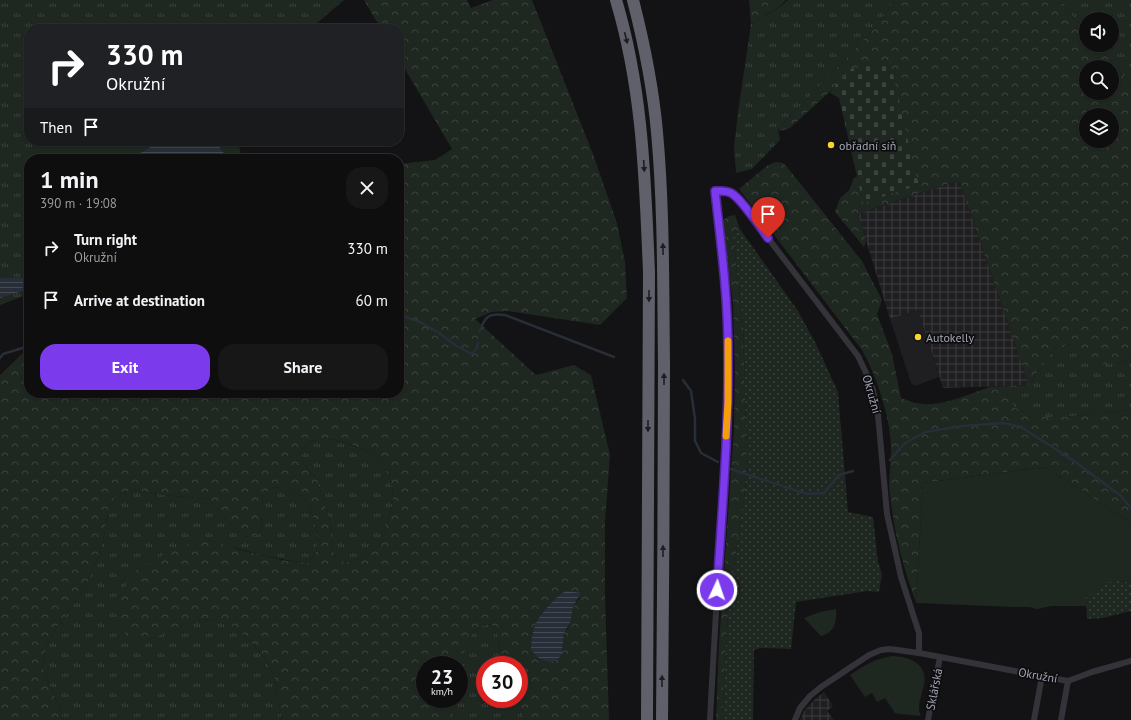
<!DOCTYPE html>
<html lang="en">
<head>
<meta charset="utf-8">
<style>
  :root { --surface:#0e0e0f; --page:#171718; --text:#f1f3f6; --muted:#9b9c9e; --line:#2e2e2f; --accent:#7c3aed }
  body { margin:0; font-family:"PT Sans",sans-serif; background:var(--page); color:var(--text); height:100vh; display:flex; flex-direction:column; font-size:15px; white-space:nowrap }
  * { box-sizing:border-box; margin:0 }
  p { font-size:13px; color:var(--muted) }
  .icon { flex:none; width:22px; height:22px; fill:none; stroke:currentColor; stroke-width:2; stroke-linecap:round; stroke-linejoin:round }
  .map { position:relative; flex:1; overflow:hidden }
  .drawer { position:absolute; left:24px; top:154px; width:380px; height:244px; display:flex; flex-direction:column; background:var(--surface); border-radius:16px; box-shadow:0 1px 3px #0004,0 0 0 1px var(--line) }
  .drawer>* { flex:none }
  .banner { position:absolute; left:24px; top:24px; width:380px; height:122px; border-radius:16px; box-shadow:0 1px 3px #0004,0 0 0 1px var(--line); background:#202124; color:#fff; overflow:hidden }
  .controls { position:absolute; left:1079px; top:12px; display:grid; gap:8px }
  .controls a { display:grid; place-items:center; width:40px; height:40px; border-radius:50%; background:var(--surface); box-shadow:0 1px 3px #0004,0 0 0 1px var(--line); font-size:20px }
  .speed { position:absolute; left:416px; top:656px; display:flex; gap:8px; font-size:20px; font-weight:700; text-align:center }
  .speed>* { display:grid; place-content:center; width:52px; height:52px; border-radius:50%; background:var(--surface); box-shadow:0 1px 3px #0004,0 0 0 1px var(--line); line-height:1 }
  .speed small { font-size:10px; font-weight:400 }
  .speed .limit { border:6px solid #d22; background:#fff; color:#111 }
  .pin { position:absolute; display:grid; place-items:center; width:34px; height:34px; color:#fff; margin:-41px -17px; border-radius:50% 50% 50% 0; rotate:-45deg; box-shadow:0 0 4px #0007 }
  .pin .icon { rotate:45deg }
  .me { position:absolute; width:44px; margin:-22px; rotate:3deg; stroke-linejoin:round; filter:drop-shadow(0 0 3px #0008) }
  .turn { display:flex; align-items:center; gap:14px; height:84px; padding:0 16px; font-size:18px }
  .turn .icon { width:52px; height:52px; stroke-width:2.5 }
  .turn b { display:block; font-size:28px; line-height:34px }
  .then { display:flex; align-items:center; height:38px; padding:0 16px; background:#0003; gap:8px; font-size:15px }
  .round { display:grid; place-items:center; flex:none; width:42px; height:42px; border-radius:16px; background:var(--page) }
  .overview { display:flex; align-items:center; justify-content:space-between; height:68px; padding:0 16px }
  h1 { font-size:24px; font-weight:800; line-height:30px }
  .primary-button { display:flex; gap:8px; margin-top:auto; padding:8px 16px }
  .primary-button a { flex:1; height:46px; border-radius:16px; background:var(--accent); color:#fff; font-size:16px; font-weight:800; line-height:46px; text-align:center }
  .primary-button a+a { background:var(--page); color:var(--text) }
  ul { padding:0; list-style:none }
  li { display:flex; align-items:center; gap:12px; height:52px; padding:0 16px }
  li div { flex:1 }
  li b { display:block; font-size:15px }
  li em { font-style:normal }
  .map>svg:first-child { display:block }
  .built { fill:#1f1e21 }
  .industrial { fill:url(#industrial-grid) }
  .grass { fill:url(#grass-tufts) }
  .forest { fill:url(#forest-crowns); fill-rule:evenodd }
  .cemetery { fill:url(#cemetery-stones) }
  .park { fill:#1f2721 }
  .garden { fill:url(#garden-dots) }
  .water { fill:url(#water-rules) }
  .lines { fill:none; stroke-linecap:round; stroke-linejoin:round }
  .stream { stroke:#282e38; stroke-width:2.5 }
  .street { stroke:#333339; stroke-width:6 }
  .highway { stroke:#5f606a; stroke-width:12 }
  .oneway { fill:#1e1e21 }
  .route-casing { stroke:#51269a; stroke-width:10 }
  .route { stroke:#7c3aed; stroke-width:7 }
  .slow { stroke:#f59e0b; stroke-width:7 }
  .poi-dot { fill:#f7d628; stroke:#0e0d0f; stroke-width:1.5 }
  .labels { text-anchor:middle; dominant-baseline:central; stroke-width:3.5; stroke-linejoin:round; paint-order:stroke }
  .poi-label { font-size:12px; fill:#a3a6b5; stroke:#0e0d0f; text-anchor:start }
  .street-label { font-size:12px; fill:#a3a6b5; stroke:#0e0d0f }
</style>
</head>
<body>
<div class="map">
<svg width="1131" height="720" viewBox="0 0 1131 720">
  <defs>
    <pattern id="industrial-grid" width="8" height="8" patternUnits="userSpaceOnUse"><rect width="8" height="8" fill="#1f1e21"/><path d="M0 4h8M4 0v8" fill="none" stroke="#3c3c3f"/></pattern>
    <pattern id="grass-tufts" width="24" height="20" patternUnits="userSpaceOnUse"><rect width="24" height="20" fill="#1f2721"/><path d="M3 7l-1-3M5 7V3M7 7l1-3M15 17l-1-3M17 17v-4M19 17l1-3" fill="none" stroke="#3c433f"/></pattern>
    <pattern id="forest-crowns" width="20" height="18" patternUnits="userSpaceOnUse"><rect width="20" height="18" fill="#1f2721"/><path d="M2 6a3 3 0 1 1 6 0M12 15a3 3 0 1 1 6 0" fill="none" stroke="#3c433f"/></pattern>
    <pattern id="cemetery-stones" width="16" height="16" patternUnits="userSpaceOnUse"><rect width="16" height="16" fill="#1f2721"/><path d="M2 7V4a2 2 0 0 1 4 0v3zM10 15v-3a2 2 0 0 1 4 0v3z" fill="#3c433f"/></pattern>
    <pattern id="garden-dots" width="8" height="8" patternUnits="userSpaceOnUse"><rect width="8" height="8" fill="#1f2721"/><path d="M2 2h.1M6 6h.1" fill="none" stroke="#3c433f" stroke-width="1.8" stroke-linecap="round"/></pattern>
    <pattern id="water-rules" width="6" height="5" patternUnits="userSpaceOnUse"><rect width="6" height="5" fill="#282e38"/><path d="M0 2.5h6" fill="none" stroke="#444953"/></pattern>
  </defs>
  <rect width="100%" height="100%" fill="#131214"/>
  <path class="built" d="M918,310l21,67 -24,9 -4,-3 -21,-64z"/>
  <g class="industrial">
    <path d="M954,182l6,1 69,202 -86,3 -25,-78 -28,9 -32,-105z"/>
    <path d="M824,692l9,14 -6,5 7,9h-34l4,-9 11,-12z"/>
  </g>
  <g class="grass">
    <path d="M0,0h344l-34,29h-281v112h209l4,18h-213v135l-29,11z"/>
    <path d="M788,0h106l-17,26 -99,103 2,11 -28,29 -16,4 -2,-26 4,-35 13,-88 30,-18z"/>
    <path d="M1059,0h72v84l-35,-39h16v-26h-26v13z"/>
    <path d="M1070,344l6,3 11,11 31,5 13,-4v53l-4,-2 -61,7h-34l-18,-10 -7,-12 -19,-8 41,-2 12,-18 14,-19z"/>
    <path d="M328,438c15,4 36,9 48,20 10,9 17,25 17,38 0,13 -8,38 -15,50 -5,8 -25,18 -34,16 -3,-1 -6,-3 -9,-4l-3,-11 -2,-25 -13,-43 -13,-14 -3,-13 10,-11z"/>
    <path d="M282,487l19,9 9,10 8,32 -2,14 -7,11c-36,-4 -66,-12 -101,-24l-60,101 39,-17 19,-4 26,7 15,12 15,16 12,21 8,45h-218l-22,-54 5,-21 9,-17 29,-40 17,-41 7,-40 7,-12 16,-5 33,5 43,4 35,37 10,1 8,-6 2,-35 8,-8z"/>
    <path d="M491,624l6,6 5,35h-17v34h32l8,21h-75v-7l3,-14h6c0,-21 1,-63 23,-73 3,-1 7,-1 9,-2z"/>
  </g>
  <g class="forest">
    <path d="M364,0h103l4,8 22,-8h39l61,154 24,69 8,39 2,36 -27,27 -92,-14 -16,1 -17,7 61,56 38,-10 17,10 19,80 -5,67v73l4,125h-84l-8,-21h2v-34h-17l-5,-35 -6,-6c-2,1 -7,1 -9,2 -17,8 -19,33 -23,49v-10h-34v34h28l-3,14v7h-168l-8,-45 -12,-21 -15,-16 -15,-12 -26,-7 -19,4 -39,17 -13,1 -7,-3 -6,-9 -3,-30 13,-26 43,-25 33,-9 33,11 41,10 27,3 7,-11 2,-14 -8,-32 -9,-10 -19,-9 -11,1 -8,8 -2,35 -8,6 -10,-1 -35,-37 -43,-4 -33,-5 -16,5 -7,12 -7,40 -17,41 -29,40 -9,17 -5,21 22,54h-64v-345l29,-28v46h370v-229l36,-4 17,-11 -53,-90v-30h-18zM328,438c16,4 36,9 48,20 10,9 17,25 17,38 0,13 -8,38 -15,50 -5,8 -25,18 -34,16 -3,-1 -6,-3 -9,-4l-3,-11 -2,-25 -13,-43 -13,-14 -3,-13 10,-11zM580,597l-7,10 -5,21 -4,5 -2,20 -31,-9 4,-18 20,-27z"/>
    <path d="M749,0h37l-7,7 -28,17z"/>
    <path d="M894,0h165l27,32v13h10l35,39v275c-14,5 -31,8 -44,-1 -6,-4 -11,-10 -17,-14l-15,4 -14,19 -12,18 -69,-202 -6,-1 -96,32 8,27 -2,6 -29,-35 5,-14 9,-8 5,-12 16,-7 -19,-102 -5,8 -56,51 -10,3 -2,-2 99,-103zM1086,67h26v26h-26zM1086,115h26v26h-26z"/>
    <path d="M776,162l7,1 4,4 75,94 20,39 -5,14 15,40 9,44c31,15 58,-1 89,-11l17,8 7,12 18,10h34l61,-7 4,2v111l-86,-56 -122,16 -7,119c-13,-34 -22,-70 -26,-107 -2,-15 1,-30 1,-46 0,-30 -14,-72 -29,-99l-123,-161 29,-24z"/>
    <path d="M735,215l5,14 -7,6 10,89 4,134 -2,33 -17,120 -6,109h-6l3,-76 15,-216 1,-60 -2,-65 -11,-82 7,-5z"/>
  </g>
  <path class="cemetery" d="M890,60l23,104 6,21 -56,18 -24,-105 -9,-5c4,-8 15,-15 21,-24z"/>
  <g class="park">
    <path d="M1045,467l86,56v58l-2,1 -11,-1 -32,16v9h-34l-15,3 -8,-2h-16l-97,-4 7,-120z"/>
    <path d="M836,609c1,13 -1,23 -15,27l-17,-18 16,-6z"/>
    <path d="M893,656c11,1 18,2 26,9 15,16 -6,35 2,51l-21,-2 -5,-1 -10,-15 -8,4 -5,-9 -7,4 -15,-22c17,-11 23,-16 43,-19z"/>
  </g>
  <g class="garden">
    <path d="M740,229l58,82 18,33 22,48 10,120 25,5 5,45 4,12 -3,18 -12,-1 -71,11 -5,47 -31,-1 -6,2 -1,70h-31l6,-109 17,-120 2,-33 -4,-134 -10,-89z"/>
    <path d="M1118,581l10,1 3,-1v30l-28,7 -16,1 -1,-22 24,-15z"/>
  </g>
  <g class="water">
    <path d="M164,141h51l13,18h-98l26,-15z"/>
    <path d="M0,278h29v11l-29,9z"/>
    <path d="M566,591l15,2 -8,14 -3,16 -6,10 -2,20 -3,5 -7,4 -6,-1 -7,-3 -8,-8c0,-7 1,-17 4,-24 4,-11 21,-30 31,-35z"/>
  </g>
  <g class="lines">
    <g class="stream">
      <path d="M399,315l19,6 21,12 16,12 17,9 5,-6 1,-5"/>
      <path d="M480,331c5,-15 9,-18 25,-16l109,42"/>
      <path d="M0,358l3,-4 26,-8"/>
      <path d="M683,380l8,11 4,28v22l6,12 17,9"/>
      <path d="M890,460l14,-16 21,-12 38,-6 40,-3 18,4 53,34 47,35 10,12"/>
      <path d="M731,469l76,25 17,-1 15,-18 14,-4"/>
    </g>
    <g class="street">
      <path d="M710,720l1,-20 17,-298v-52l-1,-43 -12,-116c12,0 15,1 24,9l119,156 9,19 6,15 5,25 9,99 14,63 18,56v20"/>
      <path d="M795,720l5,-12 10,-12 11,-9 48,-32 12,-5 9,-1 29,4 149,28 24,-9 39,-11"/>
      <path d="M928,720l12,-63"/>
      <path d="M1034,720l8,-44"/>
      <path d="M1061,720l7,-39"/>
    </g>
    <g class="highway">
      <path d="M616,0c27,90 29,179 33,272l-2,448"/>
      <path d="M633,0c11,43 20,87 24,132 7,77 6,155 7,232 0,119 -1,237 -2,356"/>
    </g>
  </g>
  <defs><path id="oneway-solid" d="M-6-.8H1V-3.2L6.5 0L1 3.2V.8H-6Z"/></defs>
  <g class="oneway">
    <use href="#oneway-solid" transform="translate(626 38) rotate(76)"/>
    <use href="#oneway-solid" transform="translate(644 166) rotate(87)"/>
    <use href="#oneway-solid" transform="translate(663 249) rotate(-91)"/>
    <use href="#oneway-solid" transform="translate(649 296) rotate(90)"/>
    <use href="#oneway-solid" transform="translate(664 379) rotate(-90)"/>
    <use href="#oneway-solid" transform="translate(648 426) rotate(90)"/>
    <use href="#oneway-solid" transform="translate(663 551) rotate(-90)"/>
    <use href="#oneway-solid" transform="translate(662 681) rotate(-90)"/>
  </g>
  <g class="lines">
    <defs>
      <path id="route" d="M717,590c5,-80 12,-159 11,-239 0,-54 -7,-107 -13,-160 5,0 11,-1 16,2 10,5 29,34 37,45"/>
    </defs>
    <use href="#route" class="route-casing"/>
    <use href="#route" class="route"/>
    <path class="slow" d="M726,436l2,-34v-61"/>
  </g>
  <g class="poi-dot">
    <circle cx="831" cy="145" r="4"/>
    <circle cx="918" cy="337" r="4"/>
  </g>
  <g class="labels">
    <g class="poi-label">
      <text x="839" y="145">obřadní síň</text>
      <text x="926" y="337">Autokelly</text>
    </g>
    <g class="street-label">
      <text transform="translate(872 394) rotate(74)">Okružní</text>
      <text transform="translate(1038 675) rotate(10)">Okružní</text>
      <text transform="translate(934 689) rotate(-79)">Sklářská</text>
    </g>
  </g>
</svg>
<div class="controls">
<a><svg class="icon" aria-label="sound" viewBox="0 0 24 24"><path d="M4 9h4l5-4v14l-5-4H4zM17 9q2 3 0 6"/></svg></a>
<a><svg class="icon" aria-label="search" viewBox="0 0 24 24"><circle cx="10" cy="10" r="6"/><path d="M15 15l6 6"/></svg></a>
<a><svg class="icon" aria-label="layers" viewBox="0 0 24 24"><path d="M12 4l9 5-9 5-9-5zM3 14l9 5 9-5"/></svg></a>
</div>
<div class="speed"><div>23<small>km/h</small></div><div class="limit">30</div></div>
<div class="pin" style="left:768px;top:238px;background:#d93025"><svg class="icon" aria-label="arrive" viewBox="0 0 24 24"><path d="M6 21V4h12l-3 4 3 4H6"/></svg></div>
<svg class="me" style="left:717px;top:590px" viewBox="-20 -20 40 40"><circle r="17" fill="#7c3aed" stroke="#fff" stroke-width="3"/><path d="M0-11L8 9 0 5-8 9z" fill="#fff"/></svg>
<div class="banner">
<div class="turn"><svg class="icon" aria-label="right" viewBox="0 0 24 24"><path d="M7 20v-9h11M14 6l5 5-5 5"/></svg><div><b>330 m</b>Okružní</div></div>
<div class="then">Then<svg class="icon" aria-label="arrive" viewBox="0 0 24 24"><path d="M6 21V4h12l-3 4 3 4H6"/></svg></div>
</div>
<section class="drawer">
<div class="overview"><div><h1>1 min</h1><p>390 m · 19:08</p></div><a class="round"><svg class="icon" aria-label="close" viewBox="0 0 24 24"><path d="M6 6l12 12M18 6L6 18"/></svg></a></div>
<ul>
<li><svg class="icon" aria-label="right" viewBox="0 0 24 24"><path d="M7 20v-9h11M14 6l5 5-5 5"/></svg><div><b>Turn right</b><p>Okružní</p></div><em>330 m</em></li>
<li><svg class="icon" aria-label="arrive" viewBox="0 0 24 24"><path d="M6 21V4h12l-3 4 3 4H6"/></svg><div><b>Arrive at destination</b></div><em>60 m</em></li>
</ul>
<div class="primary-button"><a>Exit</a><a>Share</a></div>
</section>
</div>
</body>
</html>
